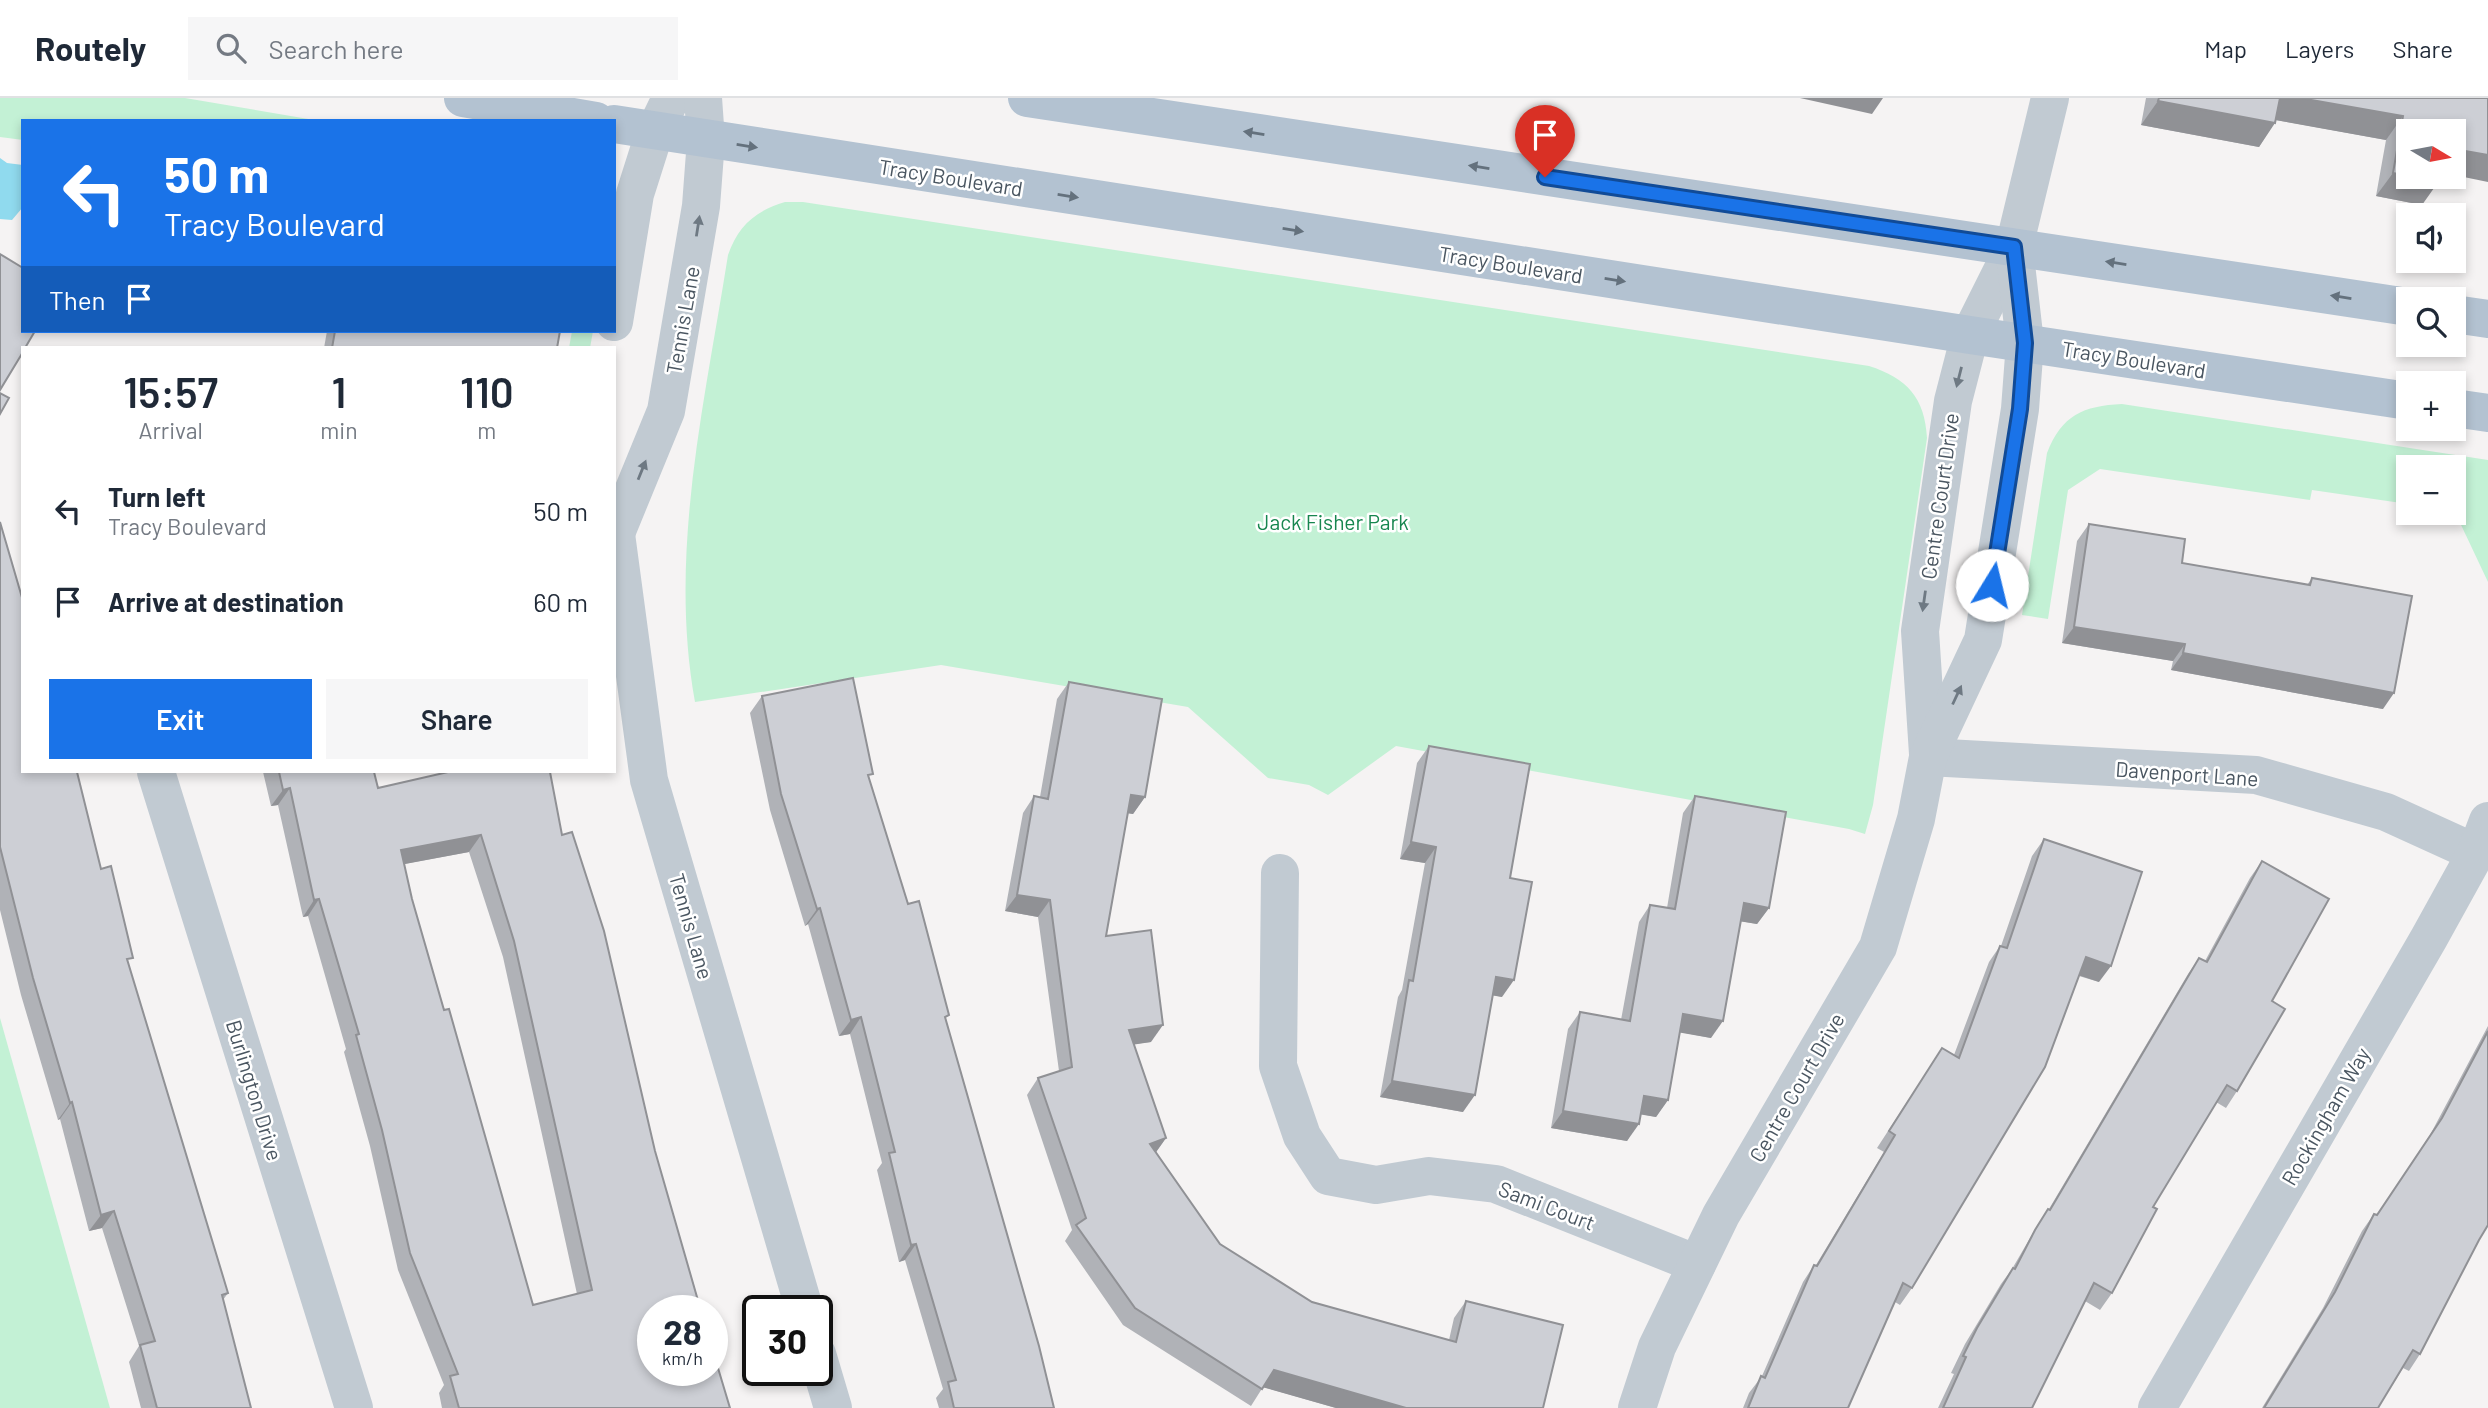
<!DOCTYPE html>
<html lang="en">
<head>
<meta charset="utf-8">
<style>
  :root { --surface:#fff; --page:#f6f6f7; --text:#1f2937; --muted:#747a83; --line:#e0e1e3; --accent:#1a73e8 }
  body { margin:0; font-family:Barlow,sans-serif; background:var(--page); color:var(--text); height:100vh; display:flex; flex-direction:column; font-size:26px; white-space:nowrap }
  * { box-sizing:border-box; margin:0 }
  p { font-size:23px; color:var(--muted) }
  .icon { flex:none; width:38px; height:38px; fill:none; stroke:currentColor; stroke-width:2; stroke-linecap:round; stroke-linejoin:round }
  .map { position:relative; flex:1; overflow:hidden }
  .details { position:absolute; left:21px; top:248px; width:595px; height:427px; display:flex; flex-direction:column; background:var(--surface); border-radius:0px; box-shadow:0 4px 10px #0003 }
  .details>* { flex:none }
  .banner { position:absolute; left:21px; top:21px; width:595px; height:214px; border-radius:0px; box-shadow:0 4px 10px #0003; background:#1a73e8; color:#fff; overflow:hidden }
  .needle { width:46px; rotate:100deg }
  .fabs { position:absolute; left:2396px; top:21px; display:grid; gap:14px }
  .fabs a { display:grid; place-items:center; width:70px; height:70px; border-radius:0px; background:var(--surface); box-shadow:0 4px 10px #0003; font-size:35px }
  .speed { position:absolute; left:637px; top:1197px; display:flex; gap:14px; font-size:35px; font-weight:700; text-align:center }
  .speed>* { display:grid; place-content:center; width:91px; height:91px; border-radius:50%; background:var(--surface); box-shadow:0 4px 10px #0003; line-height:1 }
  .speed small { font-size:18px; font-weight:400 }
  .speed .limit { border:4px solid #111; border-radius:10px; background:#fff; color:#111 }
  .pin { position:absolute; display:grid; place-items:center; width:60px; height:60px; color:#fff; margin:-72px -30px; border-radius:50% 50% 50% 0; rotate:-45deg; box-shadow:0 0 7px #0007 }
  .pin .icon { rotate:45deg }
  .me { position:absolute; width:77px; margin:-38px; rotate:9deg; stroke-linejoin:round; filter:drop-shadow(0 0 5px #0008) }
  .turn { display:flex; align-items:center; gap:24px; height:147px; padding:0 28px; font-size:32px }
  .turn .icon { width:91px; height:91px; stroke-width:2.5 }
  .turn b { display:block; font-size:49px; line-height:60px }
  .then { display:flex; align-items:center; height:66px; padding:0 28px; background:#0003; gap:14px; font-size:26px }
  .eta { display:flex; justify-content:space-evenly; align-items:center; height:119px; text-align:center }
  .eta b { font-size:42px; font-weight:600; line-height:49px }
  .action { display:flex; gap:14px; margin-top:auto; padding:14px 28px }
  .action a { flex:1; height:80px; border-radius:0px; background:var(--accent); color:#fff; font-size:28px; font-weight:600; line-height:80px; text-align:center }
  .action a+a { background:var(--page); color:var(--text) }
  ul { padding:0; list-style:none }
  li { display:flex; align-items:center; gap:21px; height:91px; padding:0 28px }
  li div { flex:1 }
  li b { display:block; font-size:26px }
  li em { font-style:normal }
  header { display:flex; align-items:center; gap:42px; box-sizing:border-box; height:98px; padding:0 35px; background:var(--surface); border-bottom:2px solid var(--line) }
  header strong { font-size:33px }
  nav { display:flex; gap:38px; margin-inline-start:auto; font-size:24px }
  .search { width:490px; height:63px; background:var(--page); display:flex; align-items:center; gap:18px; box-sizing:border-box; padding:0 24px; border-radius:0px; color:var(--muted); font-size:26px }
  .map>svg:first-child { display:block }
  .green { fill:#c3f1d5 }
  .water { fill:#90daee }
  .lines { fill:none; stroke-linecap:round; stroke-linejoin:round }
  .minor { stroke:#c1cad2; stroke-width:38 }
  .primary { stroke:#b3c2d1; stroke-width:38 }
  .wall { fill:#b0b2b7; fill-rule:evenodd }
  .shaded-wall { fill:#909195 }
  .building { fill:#cdcfd5; stroke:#909195; stroke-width:2; fill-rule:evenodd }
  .oneway { fill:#64717d }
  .oneway2 { fill:#6e7983 }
  .route-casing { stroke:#114b97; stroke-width:18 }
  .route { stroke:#1a73e8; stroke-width:12 }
  .labels { text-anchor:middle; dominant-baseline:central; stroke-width:5; stroke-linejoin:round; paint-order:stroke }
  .street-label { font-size:21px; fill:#4a5661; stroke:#fff }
  .park-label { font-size:21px; fill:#17864f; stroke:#fff }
</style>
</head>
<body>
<header>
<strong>Routely</strong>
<div class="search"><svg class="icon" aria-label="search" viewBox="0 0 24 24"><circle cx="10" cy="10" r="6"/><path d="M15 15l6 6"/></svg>Search here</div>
<nav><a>Map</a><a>Layers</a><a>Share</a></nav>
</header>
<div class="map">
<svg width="2488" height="1310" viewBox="0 0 2488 1310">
  <rect width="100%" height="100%" fill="#f5f3f3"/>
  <g class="green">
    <path d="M0,0h185l135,23h-297v19l-23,-3z"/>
    <path d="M785,104h18l1066,164c38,12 56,32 58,72l-54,367 -8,29 -16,-5 -453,-83 -68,49 -19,-10 -41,-7 -80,-71 -247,-42 -246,37c-27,-149 10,-300 33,-447 10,-29 27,-44 57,-53z"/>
    <path d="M572,233h21l-3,17h-21z"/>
    <path d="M2122,306l366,56v122l-34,-72v-43h-46v37l-96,-14 -2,10 -210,-31 -32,21 -20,129 -26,-4 25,-162c15,-38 36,-47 75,-49z"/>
    <path d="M0,920l110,390h-110z"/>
  </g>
  <path class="water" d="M0,60l7,5 16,2v42l-11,13 -12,-1z"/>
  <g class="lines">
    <g class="minor">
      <path d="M614,224l21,-128 20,-63 16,-33"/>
      <path d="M614,421l35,261 156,531"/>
      <path d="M616,435l50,-122 35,-205 5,-66 -3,-42"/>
      <path d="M1928,656l-8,-123 33,-230 17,-66 44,-88 36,-149"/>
      <path d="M1928,659l328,18 130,37 90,41"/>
      <path d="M156,674l198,636"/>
      <path d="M1280,775l-2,193 24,70 26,40 48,9 53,-9 67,8 201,80"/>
      <path d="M817,1256l16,54"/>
      <path d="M1637,1310l20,-61 64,-132 157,-268 38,-128 12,-62 55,-117 37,-231 5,-66 -11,-96"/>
      <path d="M2157,1310l272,-470 47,-85 12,-32"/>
    </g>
    <g class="primary">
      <path d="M463,0l133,23"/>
      <path d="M1027,0l1381,209"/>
      <path d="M614,26l1356,211 438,66"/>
      <path d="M2454,216l34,5"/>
      <path d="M2454,310l34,5"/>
    </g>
  </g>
  <g class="wall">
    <path d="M2146,0h342l-34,33 -32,74 -46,-9 10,-56 -110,-20 -17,27 -118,-22z"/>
    <path d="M327,233h233l-3,17h-233z"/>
    <path d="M0,424l23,250 78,97 27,95 100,329 -5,7 28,108h-110l-12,-46 10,-16 -37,-118 -13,3 -29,-112 -2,1 -37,-125 -21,-85z"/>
    <path d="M2089,426l93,39 125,22 5,-7 71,131 -212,-39 2,-9 -111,-18 15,-102z"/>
    <path d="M1069,584l76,115 -12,17 -5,-1 -22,123 45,106 -17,2 32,94 -10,14 64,92 92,58 137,38 5,-22 12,-17 77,107h-207l-73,-21 -12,19 -128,-81 -58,-84 7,-11 -45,-135 11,-17 21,-7 -21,-154 -33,-6 18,-98 11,-17 6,1 17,-98z"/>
    <path d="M762,598l107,83 39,125 38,115 108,389h-115l-3,-10 7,-9 -38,-129 -6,2 -22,-92 5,-7 -32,-129 -11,2 -31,-112 -3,2 -35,-116 -20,-97z"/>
    <path d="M1429,648l81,132 -8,119 -9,-2 -30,117 -83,-15 18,-100 4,-7 23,-127 -25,-4 17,-96z"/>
    <path d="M263,674h111l4,16 65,-15 -1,-1h108l12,63 168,573h-288l-3,-15 5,-8 -46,-115 -28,-124 -26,-94 2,-3 -38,-133 -5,1 -25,-112 -7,1zM469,754l34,105 74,337 -44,11 -89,-295 -32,-111 -8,-35z"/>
    <path d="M1695,698l74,112 -12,16 -17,-3 -29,117 -31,-6 -12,68 -12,17 -15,-3 -14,27 -76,-13 17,-99 12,-17 41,8 18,-98 11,-17 17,3 16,-95z"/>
    <path d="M2044,741l55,143 -20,-6 -167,312 -12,17 -5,-3 -47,106h-105l6,-15 13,-17 41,-94 11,-17h2l68,-113 -7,-4 65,-100 12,7 35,-93 11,-16h1l31,-90z"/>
    <path d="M2262,763l10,140 -35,90 -11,17 -10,-6 -63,105 -41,86 -12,17 -15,-9 -53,107h-94l16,-34 -3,-1 14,-29 36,-60 11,-15 25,-43 12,-17 139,-235 11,-16 6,3 45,-83z"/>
    <path d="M2488,928v199l-9,15 -59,114 -11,17 -6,-3 -25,40h-116l61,-100 39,-77 12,-17 3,1 53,-80z"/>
  </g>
  <g class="shaded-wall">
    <path d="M1800,0h83l-11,16z"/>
    <path d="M2278,0h22l103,18 -17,24 -122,-22z"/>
    <path d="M2158,3l117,22 -16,24 -118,-22z"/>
    <path d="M2454,51l34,6v27l-34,-7z"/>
    <path d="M2393,75l15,3v1h6l25,4 -17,24 -46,-9z"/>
    <path d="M2074,529l111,17 -12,17 -111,-18z"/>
    <path d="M2183,555l211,40 -11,16 -212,-39z"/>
    <path d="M290,690l-12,17 -7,1 12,-16z"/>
    <path d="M1131,697l14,2 -12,17 -14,-2z"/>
    <path d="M481,737l-12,17 -80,15 12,-17z"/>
    <path d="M1411,744l25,5 -11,16 -25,-4z"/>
    <path d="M1017,797l33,5 -12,17 -33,-6z"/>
    <path d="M319,801l-11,17 -5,1 11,-17z"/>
    <path d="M1744,805l25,5 -12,16 -25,-4z"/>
    <path d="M820,810l-12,16 -3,2 12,-17z"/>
    <path d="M2086,859l25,9 -12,16 -24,-8z"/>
    <path d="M1496,879l18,3 -12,17 -18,-3z"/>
    <path d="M1683,916l40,7 -12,17 -40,-7z"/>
    <path d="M861,919l-11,17 -11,2 12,-16z"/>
    <path d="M1163,927l-12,17 -33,5 11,-17z"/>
    <path d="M1392,983l83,14 -12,17 -83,-15z"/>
    <path d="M1644,998l24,4 -12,17 -24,-4z"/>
    <path d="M72,1004l-12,17 -2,1 12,-17z"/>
    <path d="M1563,1013l76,13 -12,17 -76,-13z"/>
    <path d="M1166,1040l-12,17 -4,-11z"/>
    <path d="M114,1113l-12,17 -13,3 12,-16z"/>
    <path d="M916,1146l-11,16 -6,2 12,-17z"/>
    <path d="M1274,1272l132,38h-70l-74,-21z"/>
  </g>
  <g class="building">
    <path d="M2159,0h121l-5,25 -117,-22z"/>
    <path d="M2300,0h188v57l-34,-6v-18h-46v45l-15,-3 10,-57z"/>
    <path d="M2414,79h26l-1,4z"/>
    <path d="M0,156l23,14v63h12l-10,17h-2v4l-23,38z"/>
    <path d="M335,233h225l-3,17h-225z"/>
    <path d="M0,295l9,5 -9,16z"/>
    <path d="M0,424l23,79v171h54l24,97 10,-3 22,92 -6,1 101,334 -6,2 29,113h-94l-17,-63 15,-4 -41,-130 -13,4 -29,-113 -2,1 -37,-125 -33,-131z"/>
    <path d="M2089,426l96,15 -3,24 128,22 2,-7 100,18 -18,97 -211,-40 2,-9 -111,-17z"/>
    <path d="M853,580l20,96 -5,1 40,129 11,-3 30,114 -4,2 94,329 15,62h-100l-6,-26 8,-2 -40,-136 -5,1 -22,-92 6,-1 -34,-135 -10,3 -31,-112 -3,1 -36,-115 -19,-98z"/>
    <path d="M1069,584l93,17 -17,98 -14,-2 -25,141 45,-6 12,95 -34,5 37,108 -16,6 70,100 92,58 144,40 10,-41 97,24 -20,83h-137l-132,-38 -12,19 -127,-81 -59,-83 10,-7 -48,-140 34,-11 -22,-167 -33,-5 17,-99 14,3z"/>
    <path d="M1429,648l101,18 -20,114 22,4 -18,98 -18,-3 -21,118 -83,-14 17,-101 4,1 23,-134 -25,-5z"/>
    <path d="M279,674h95l4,16 70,-16h102l12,63 10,-3 32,99 51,220 46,160h-48v59h59v-22l18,60h-271l-9,-32 8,-2 -48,-121 -28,-123 -26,-95 3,-1 -40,-135 -5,1 -24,-112 -7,2zM481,737l33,106 78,349 -59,15 -84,-296 -5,1 -32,-111 -11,-49z"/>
    <path d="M1695,698l91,16 -17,96 -25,-5 -21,118 -40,-7 -15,86 -24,-4 -5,28 -76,-13 17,-99 50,9 20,-116 25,4z"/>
    <path d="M2044,741l98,33 -31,94 -25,-9 -41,110 -133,221 -9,-5 -55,125h-100l13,-32 4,2 49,-113 3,1 78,-131 -6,-4 53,-83 17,10 41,-112 7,2z"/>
    <path d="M2262,763l67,38 -57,102 13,8 -48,82 -10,-6 -74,122 4,2 -45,84 -18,-10 -62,125h-89l23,-51 -3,-1 14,-28 36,-60 2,1 20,-39 13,-21 2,1 149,-252 8,4z"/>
    <path d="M2488,933v194l-9,15 -59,114 -7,-4 -35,58h-114l71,-116 39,-78 3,1 65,-97z"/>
  </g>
  <defs><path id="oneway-solid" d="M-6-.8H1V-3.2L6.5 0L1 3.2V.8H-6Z" transform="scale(1.75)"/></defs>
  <g class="oneway">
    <use href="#oneway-solid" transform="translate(1254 35) rotate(-171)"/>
    <use href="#oneway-solid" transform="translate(747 48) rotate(9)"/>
    <use href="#oneway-solid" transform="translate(1479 69) rotate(-171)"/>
    <use href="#oneway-solid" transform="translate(1068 98) rotate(9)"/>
    <use href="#oneway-solid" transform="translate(1293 132) rotate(9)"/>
    <use href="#oneway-solid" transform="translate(2116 165) rotate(-171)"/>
    <use href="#oneway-solid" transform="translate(1615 182) rotate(9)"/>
    <use href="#oneway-solid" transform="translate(2341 199) rotate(-171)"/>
  </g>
  <g class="oneway2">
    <use href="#oneway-solid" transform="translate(698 128) rotate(-81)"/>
    <use href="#oneway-solid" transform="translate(1959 279) rotate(104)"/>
    <use href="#oneway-solid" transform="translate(642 372) rotate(-68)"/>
    <use href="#oneway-solid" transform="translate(1924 503) rotate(98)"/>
    <use href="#oneway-solid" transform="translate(1957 597) rotate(-65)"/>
  </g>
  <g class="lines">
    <defs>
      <path id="route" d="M1545,79l469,70 11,96 -5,66 -28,176"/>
    </defs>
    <use href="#route" class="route-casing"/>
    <use href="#route" class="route"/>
  </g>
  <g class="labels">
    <g class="street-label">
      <text transform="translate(951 79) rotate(9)">Tracy Boulevard</text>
      <text transform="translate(1511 166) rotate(9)">Tracy Boulevard</text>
      <text transform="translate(682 222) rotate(-80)">Tennis Lane</text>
      <text transform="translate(2134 261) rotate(9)">Tracy Boulevard</text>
      <text transform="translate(1939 398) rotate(-82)">Centre Court Drive</text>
      <text transform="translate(2187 675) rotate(4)">Davenport Lane</text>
      <text transform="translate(692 828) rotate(74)">Tennis Lane</text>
      <text transform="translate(1796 989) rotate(-60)">Centre Court Drive</text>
      <text transform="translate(255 992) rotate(73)">Burlington Drive</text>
      <text transform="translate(2325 1018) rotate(-60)">Rockingham Way</text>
      <text transform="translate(1547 1107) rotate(21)">Sami Court</text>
    </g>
    <g class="park-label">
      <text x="1333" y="423">Jack Fisher Park</text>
    </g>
  </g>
</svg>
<div class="fabs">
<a><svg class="needle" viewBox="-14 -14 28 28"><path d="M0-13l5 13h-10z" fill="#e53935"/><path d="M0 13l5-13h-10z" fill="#747a83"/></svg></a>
<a><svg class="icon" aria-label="sound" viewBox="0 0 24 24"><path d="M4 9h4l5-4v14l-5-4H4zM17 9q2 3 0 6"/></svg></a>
<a><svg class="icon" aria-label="search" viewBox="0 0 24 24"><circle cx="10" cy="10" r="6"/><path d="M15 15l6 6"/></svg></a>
<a>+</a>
<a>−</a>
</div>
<div class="speed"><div>28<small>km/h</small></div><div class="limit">30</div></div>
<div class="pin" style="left:1545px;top:79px;background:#d93025"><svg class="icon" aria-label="arrive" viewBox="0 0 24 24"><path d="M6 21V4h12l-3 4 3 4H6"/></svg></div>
<svg class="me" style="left:1992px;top:487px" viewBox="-20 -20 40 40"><circle r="19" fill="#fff"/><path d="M0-13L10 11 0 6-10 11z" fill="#1a73e8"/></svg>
<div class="banner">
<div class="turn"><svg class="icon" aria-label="left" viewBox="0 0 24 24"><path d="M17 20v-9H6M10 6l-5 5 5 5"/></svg><div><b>50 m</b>Tracy Boulevard</div></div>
<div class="then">Then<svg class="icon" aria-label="arrive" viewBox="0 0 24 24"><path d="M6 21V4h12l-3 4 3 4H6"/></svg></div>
</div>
<section class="details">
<div class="eta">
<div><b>15:57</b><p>Arrival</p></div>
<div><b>1</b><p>min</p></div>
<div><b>110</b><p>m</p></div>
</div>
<ul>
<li><svg class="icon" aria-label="left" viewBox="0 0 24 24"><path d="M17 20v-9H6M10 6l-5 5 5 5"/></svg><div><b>Turn left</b><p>Tracy Boulevard</p></div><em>50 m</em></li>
<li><svg class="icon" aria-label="arrive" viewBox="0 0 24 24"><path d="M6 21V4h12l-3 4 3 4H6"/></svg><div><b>Arrive at destination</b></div><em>60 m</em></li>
</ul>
<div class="action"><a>Exit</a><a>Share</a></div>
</section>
</div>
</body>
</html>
